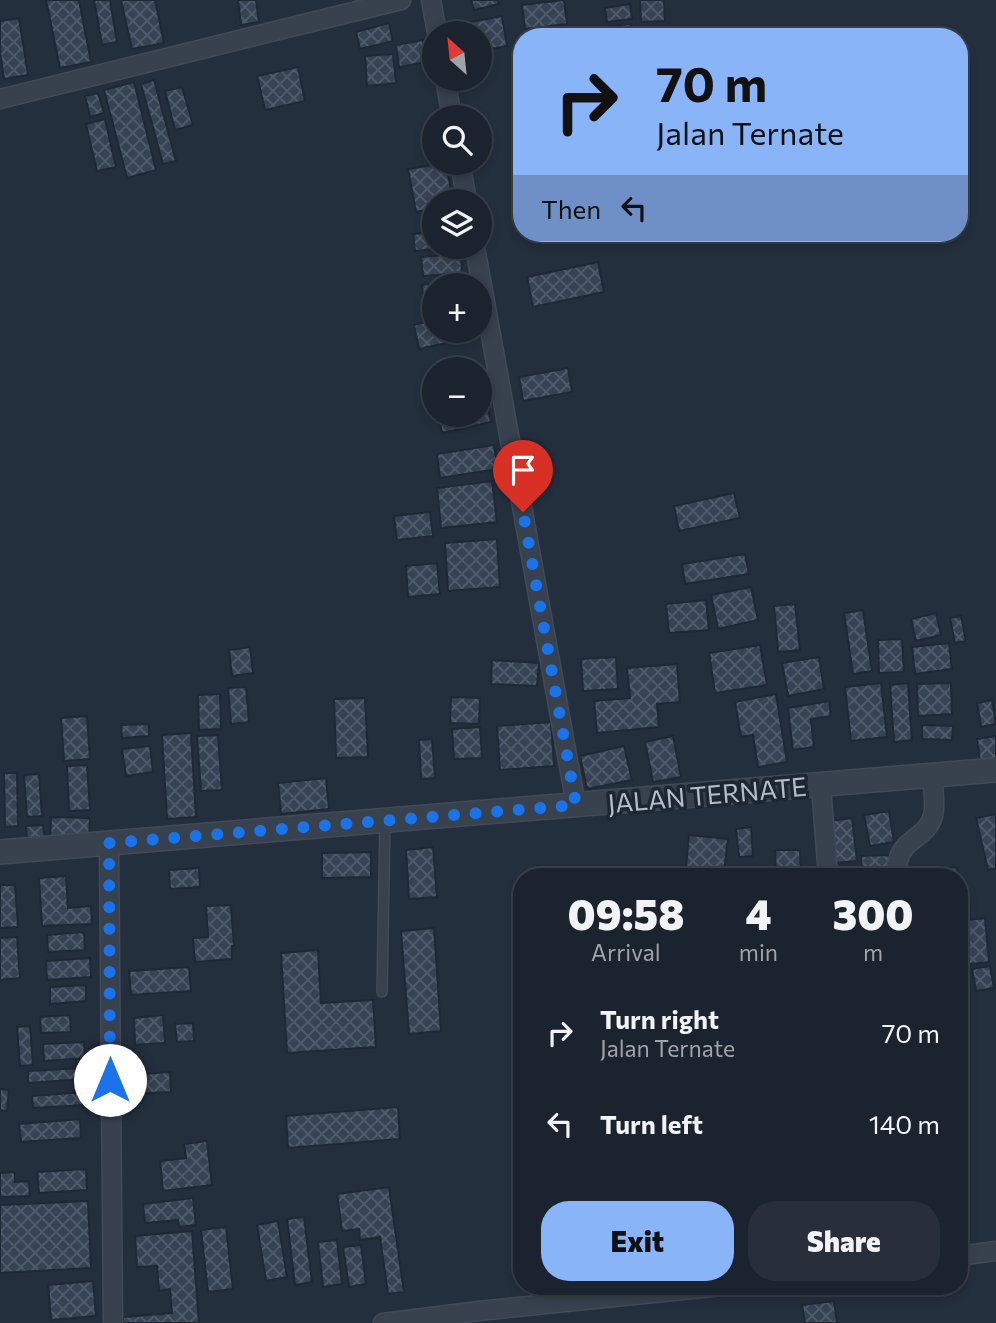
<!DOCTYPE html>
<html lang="en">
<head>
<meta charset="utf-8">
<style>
  :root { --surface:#1b232e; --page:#282f3a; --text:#f1f3f6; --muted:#a0a4aa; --line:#39404a; --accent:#8ab4f8 }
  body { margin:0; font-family:Commissioner,sans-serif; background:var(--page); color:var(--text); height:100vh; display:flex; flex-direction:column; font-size:26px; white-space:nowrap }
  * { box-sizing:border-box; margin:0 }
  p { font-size:23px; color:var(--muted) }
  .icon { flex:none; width:38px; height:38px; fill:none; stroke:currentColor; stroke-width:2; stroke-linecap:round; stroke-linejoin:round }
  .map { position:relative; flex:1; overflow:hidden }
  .side { position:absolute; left:513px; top:868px; width:455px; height:427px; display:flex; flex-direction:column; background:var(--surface); border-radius:28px; box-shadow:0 4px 10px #0003,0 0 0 2px var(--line) }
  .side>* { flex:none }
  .top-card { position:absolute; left:513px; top:28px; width:455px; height:214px; border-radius:28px; box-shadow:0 4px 10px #0003,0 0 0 2px var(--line); background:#8ab4f8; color:#111; overflow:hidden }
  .needle { width:46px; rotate:333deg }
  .fabs { position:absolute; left:422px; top:21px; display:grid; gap:14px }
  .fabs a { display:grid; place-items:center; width:70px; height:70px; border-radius:50%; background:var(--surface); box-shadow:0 4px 10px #0003,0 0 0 2px var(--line); font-size:35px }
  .pin { position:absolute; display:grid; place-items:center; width:60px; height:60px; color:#fff; margin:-72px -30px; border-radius:50% 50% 50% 0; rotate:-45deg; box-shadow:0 0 7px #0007 }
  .pin .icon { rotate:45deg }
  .me { position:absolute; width:77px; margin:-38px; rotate:0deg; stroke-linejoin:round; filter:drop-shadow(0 0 5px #0008) }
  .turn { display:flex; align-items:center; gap:24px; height:147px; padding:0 28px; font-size:32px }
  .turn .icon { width:91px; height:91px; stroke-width:2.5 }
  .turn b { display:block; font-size:49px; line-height:60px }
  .then { display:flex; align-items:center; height:66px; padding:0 28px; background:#0003; gap:14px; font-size:26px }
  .eta { display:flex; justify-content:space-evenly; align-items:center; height:119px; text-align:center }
  .eta b { font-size:42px; font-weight:800; line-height:49px }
  .button { display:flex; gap:14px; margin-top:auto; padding:14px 28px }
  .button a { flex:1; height:80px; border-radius:28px; background:var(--accent); color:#111; font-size:28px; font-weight:800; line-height:80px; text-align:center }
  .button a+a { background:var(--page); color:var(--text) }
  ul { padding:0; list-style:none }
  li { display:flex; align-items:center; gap:21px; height:91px; padding:0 28px }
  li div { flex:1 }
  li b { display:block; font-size:26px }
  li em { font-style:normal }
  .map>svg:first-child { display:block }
  .building { fill:url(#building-cross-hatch); stroke:#1f2835; stroke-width:2 }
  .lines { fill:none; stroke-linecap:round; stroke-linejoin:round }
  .service-casing { stroke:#414a57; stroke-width:12 }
  .minor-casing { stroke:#414a57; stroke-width:21 }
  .tertiary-casing { stroke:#414a57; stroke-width:26 }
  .service { stroke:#38414e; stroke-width:9 }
  .minor { stroke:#38414e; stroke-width:18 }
  .tertiary { stroke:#38414e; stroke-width:23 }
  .route { stroke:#1a73e8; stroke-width:12; stroke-dasharray:0 21.6 }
  .labels { text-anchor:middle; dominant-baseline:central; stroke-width:7; stroke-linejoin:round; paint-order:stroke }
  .street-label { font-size:26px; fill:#b4bcc9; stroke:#1d2633 }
</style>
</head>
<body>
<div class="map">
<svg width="996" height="1323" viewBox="0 0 996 1323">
  <defs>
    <pattern id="building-cross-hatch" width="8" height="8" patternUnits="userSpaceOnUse" patternTransform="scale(1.75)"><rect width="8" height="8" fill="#364354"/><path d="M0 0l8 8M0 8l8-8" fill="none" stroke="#515c6b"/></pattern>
  </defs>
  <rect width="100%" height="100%" fill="#242f3e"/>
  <g class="building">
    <path d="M46,0h33l12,62 -31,6z"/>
    <path d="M94,0h16l7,42 -15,3z"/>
    <path d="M121,0h34l9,43 -32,6z"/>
    <path d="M238,0h18l3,22 -18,3z"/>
    <path d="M471,0h27l1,4 -25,6z"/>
    <path d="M564,0l3,24 -42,5 -3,-24z"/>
    <path d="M640,0h24l1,21 -24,1z"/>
    <path d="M630,4l2,15 -25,3 -2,-14z"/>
    <path d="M502,16l5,30 -27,5v-18h-24l-1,-8z"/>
    <path d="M19,18l9,57 -24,4 -4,-27v-31z"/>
    <path d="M389,23l4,18 -33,8 -4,-17z"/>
    <path d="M631,24l1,13h-22l-1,-11z"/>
    <path d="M423,40l3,22 -27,5 -3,-22z"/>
    <path d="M393,54l3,29 -29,3 -2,-30z"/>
    <path d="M298,67l7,34 -40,9 -8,-34z"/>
    <path d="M154,80l22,81 -13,3 -22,-80z"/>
    <path d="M134,82l22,88 -29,8 -23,-88z"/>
    <path d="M182,87l11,38 -18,5 -10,-39z"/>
    <path d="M98,93l6,20 -14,4 -5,-21z"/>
    <path d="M105,119l11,48 -19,4 -11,-47z"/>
    <path d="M446,163l7,38h-19v7l-18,4 -8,-43z"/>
    <path d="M434,232v15h23l-42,4 -2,-17z"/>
    <path d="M461,254l1,19 -39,3 -2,-19z"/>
    <path d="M598,262l6,30 -71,15 -6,-30z"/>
    <path d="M473,278l1,7h-40v28l-9,1 -3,-29z"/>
    <path d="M480,319l3,16 -64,14 -5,-24 20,-5v11h46z"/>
    <path d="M568,368l4,24 -49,9 -4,-24z"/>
    <path d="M484,392l7,30 -49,11 -4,-18h42v-22z"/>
    <path d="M494,445l4,24 -58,9 -3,-24z"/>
    <path d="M492,481l5,41 -56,6 -4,-40z"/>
    <path d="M734,493l6,25 -61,13 -5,-25z"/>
    <path d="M430,512l3,24 -36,4 -3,-24z"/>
    <path d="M497,539l3,48 -52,4 -3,-48z"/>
    <path d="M745,554l4,20 -64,10 -3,-20z"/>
    <path d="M437,563l3,31 -32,3 -2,-31z"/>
    <path d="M751,587l7,33 -40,9 -7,-34z"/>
    <path d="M706,600l3,30 -40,3 -3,-29z"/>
    <path d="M795,604l5,46 -22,2 -4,-46z"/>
    <path d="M863,610l9,61 -19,3 -9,-61z"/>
    <path d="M936,613l5,22 -25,6 -5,-22z"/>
    <path d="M961,616l5,25 -11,2 -5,-25z"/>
    <path d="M902,639l2,33 -25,1 -1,-33z"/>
    <path d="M949,643l3,26 -37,5 -3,-27z"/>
    <path d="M760,645l7,40 -52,8 -6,-40z"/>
    <path d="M250,647l3,26 -21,3 -3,-26z"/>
    <path d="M616,657l2,32 -35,2 -2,-32z"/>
    <path d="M819,657l5,32 -36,7 -6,-33z"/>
    <path d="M492,660l47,3 -2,23 -46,-2z"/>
    <path d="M677,664l3,38 -23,2 2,23 -62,6 -3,-32 36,-3 -3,-30z"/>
    <path d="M881,683l6,54 -36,4 -6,-54z"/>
    <path d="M908,683l4,57 -18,2 -4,-57z"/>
    <path d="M951,683l1,31 -34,2 -1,-32z"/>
    <path d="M246,687l3,35 -18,2 -3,-36z"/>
    <path d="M220,694l1,35 -22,1 -1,-35z"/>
    <path d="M776,694l11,68 -29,5 -5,-32 -12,2 -6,-35z"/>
    <path d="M451,697l29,1 -1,26 -29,-1z"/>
    <path d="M365,698l3,59 -32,1 -2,-59z"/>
    <path d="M992,700l4,24 -15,3 -4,-24z"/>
    <path d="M829,701l2,15 -20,3 3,28 -21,3 -5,-42z"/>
    <path d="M87,716l3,43 -26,2 -3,-43z"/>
    <path d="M551,722l3,44 -54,4 -3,-44z"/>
    <path d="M149,724v12l-27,2 -1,-13z"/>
    <path d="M922,725l31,1 -1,14 -30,-1z"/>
    <path d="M480,727l2,31 -28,1 -2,-30z"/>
    <path d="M191,733l5,84 -29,2 -5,-84z"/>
    <path d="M218,735l4,55 -21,1 -4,-55z"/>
    <path d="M673,736l8,41 -28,5 -8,-40z"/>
    <path d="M996,736v23l-16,3 -3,-23z"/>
    <path d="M432,739l3,39 -14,1 -2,-39z"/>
    <path d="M150,746l3,26 -27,4 -4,-27z"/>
    <path d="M624,746l8,34 -45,9 -7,-33z"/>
    <path d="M87,765l3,45 -21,1 -2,-45z"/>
    <path d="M4,773h13l1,53 -13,1z"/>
    <path d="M39,774l3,42 -15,1 -3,-42z"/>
    <path d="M326,778l3,31 -48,5 -3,-31z"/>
    <path d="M889,811l5,31 -24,4 -6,-31z"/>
    <path d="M996,814v54l-8,2 -12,-52z"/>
    <path d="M51,817l39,1 -1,23 -39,-1z"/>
    <path d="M852,818l5,43 -22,2 -5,-42z"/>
    <path d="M43,825l2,14 -18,2 -1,-15z"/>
    <path d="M751,827l2,29 -14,1 -3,-28z"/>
    <path d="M689,835l39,4 -4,32 -38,-4z"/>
    <path d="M433,847l4,50 -28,2 -3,-49z"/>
    <path d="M775,850h25l1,27h-25z"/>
    <path d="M371,852v25l-49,1v-25z"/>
    <path d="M889,855v22h-27l-1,-21z"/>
    <path d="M957,867l1,10h-50v-3z"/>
    <path d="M199,868l1,19 -30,2 -1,-19z"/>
    <path d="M66,876l2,32 23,-2 1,18 -50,2 -3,-48z"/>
    <path d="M0,885h15l3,42 -18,1z"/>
    <path d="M231,905l3,41h-2v13l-37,3 -2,-24 15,-1 -2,-31z"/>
    <path d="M985,918l4,44 -27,3 -3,-44z"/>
    <path d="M434,928l7,103 -32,3 -8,-103z"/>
    <path d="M84,932l1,18 -37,2 -1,-17z"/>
    <path d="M17,937l3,41 -20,2v-42z"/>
    <path d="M318,950l3,53 52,-3 3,47 -89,6 -6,-100z"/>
    <path d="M90,958l1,19 -44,3 -1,-19z"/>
    <path d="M990,966l4,22 -18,3 -4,-22z"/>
    <path d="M189,967l2,24 -60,4 -2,-24z"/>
    <path d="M86,985v16l-36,3v-17z"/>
    <path d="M70,1015l1,17 -30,1 -1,-16z"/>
    <path d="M163,1015l2,28 -30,2 -1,-27z"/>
    <path d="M193,1023l1,18 -17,1 -2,-18z"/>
    <path d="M30,1026l3,39 -13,1 -3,-39z"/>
    <path d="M84,1042l1,16 -41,3 -1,-17z"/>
    <path d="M82,1068l1,11 -55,4v-12z"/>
    <path d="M170,1072l1,20 -40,2 -2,-19z"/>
    <path d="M0,1089l9,1 -2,21 -7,-1z"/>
    <path d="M85,1092l1,13 -53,3 -1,-12z"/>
    <path d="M398,1107l2,32 -112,9 -2,-32z"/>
    <path d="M80,1119l1,19 -60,4 -2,-18z"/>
    <path d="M207,1141l5,44 -49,6 -3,-30 26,-3 -2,-14z"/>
    <path d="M86,1169l1,21 -48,3 -2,-21z"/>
    <path d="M15,1172v10l14,-1 1,15 -30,1v-24z"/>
    <path d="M389,1187l15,105 -16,2 -8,-57 -20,3 -1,-11 -17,2 -5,-37z"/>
    <path d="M193,1198l3,27 -17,2 -1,-7 -33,3 -2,-19z"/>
    <path d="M88,1201l3,67 -91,5v-68z"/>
    <path d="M304,1217l8,65 -17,3 -8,-66z"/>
    <path d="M278,1221l9,56 -21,4 -9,-56z"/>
    <path d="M226,1227l7,62 -25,3 -7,-62z"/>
    <path d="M192,1231l7,92h-76v-6l49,-4 -2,-24 -11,2 -2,-25 -20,1 -2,-31z"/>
    <path d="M337,1240l5,44 -19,3 -5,-45z"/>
    <path d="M361,1245l5,39 -17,3 -6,-40z"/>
    <path d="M93,1281l3,35 -45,4 -3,-35z"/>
    <path d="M834,1301l3,22h-32l-3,-18z"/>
  </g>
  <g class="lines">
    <defs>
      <path id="service" d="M382,992l3,-170"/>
      <g id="minor">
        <path d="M431,0l6,33"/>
        <path d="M445,79l7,38"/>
        <path d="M0,99l401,-99"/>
        <path d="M460,163l7,38"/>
        <path d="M475,247l101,558"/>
        <path d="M821,785l7,92"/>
        <path d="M109,843l4,480"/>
        <path d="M896,877c0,-42 29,-34 37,-61 3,-13 0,-28 -1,-40"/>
        <path d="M959,1256l37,-5"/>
        <path d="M383,1323l96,-12 243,-25"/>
      </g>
      <path id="tertiary" d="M0,852l996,-82"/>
    </defs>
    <use href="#service" class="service-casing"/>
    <use href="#minor" class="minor-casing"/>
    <use href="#tertiary" class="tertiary-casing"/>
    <use href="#service" class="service"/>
    <use href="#minor" class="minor"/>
    <use href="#tertiary" class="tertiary"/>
  </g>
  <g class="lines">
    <path class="route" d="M110,1080l-1,-237 467,-38 -53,-293"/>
  </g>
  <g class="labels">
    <g class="street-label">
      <text transform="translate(707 794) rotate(-5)">JALAN TERNATE</text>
    </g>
  </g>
</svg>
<div class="fabs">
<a><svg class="needle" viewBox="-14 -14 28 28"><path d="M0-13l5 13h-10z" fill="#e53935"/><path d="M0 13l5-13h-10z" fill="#a0a4aa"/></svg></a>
<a><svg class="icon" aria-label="search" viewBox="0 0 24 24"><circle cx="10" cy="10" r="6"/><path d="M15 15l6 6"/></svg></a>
<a><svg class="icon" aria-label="layers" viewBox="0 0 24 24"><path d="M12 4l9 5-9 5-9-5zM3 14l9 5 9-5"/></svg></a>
<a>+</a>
<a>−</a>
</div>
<div class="pin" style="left:523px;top:512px;background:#d93025"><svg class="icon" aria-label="arrive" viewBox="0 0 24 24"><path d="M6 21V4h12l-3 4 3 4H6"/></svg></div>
<svg class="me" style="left:110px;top:1080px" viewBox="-20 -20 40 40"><circle r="19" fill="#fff"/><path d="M0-13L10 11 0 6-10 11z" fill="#1a73e8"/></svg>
<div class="top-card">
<div class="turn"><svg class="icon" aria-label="right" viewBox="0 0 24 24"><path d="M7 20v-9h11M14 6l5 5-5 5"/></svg><div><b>70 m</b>Jalan Ternate</div></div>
<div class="then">Then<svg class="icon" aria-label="left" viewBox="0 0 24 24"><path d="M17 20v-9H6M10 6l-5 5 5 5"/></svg></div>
</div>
<section class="side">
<div class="eta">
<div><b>09:58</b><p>Arrival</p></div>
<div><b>4</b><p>min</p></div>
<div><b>300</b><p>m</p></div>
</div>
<ul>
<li><svg class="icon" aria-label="right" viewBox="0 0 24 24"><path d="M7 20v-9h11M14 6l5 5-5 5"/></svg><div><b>Turn right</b><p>Jalan Ternate</p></div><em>70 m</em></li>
<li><svg class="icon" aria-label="left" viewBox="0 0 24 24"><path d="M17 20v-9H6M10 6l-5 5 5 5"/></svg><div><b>Turn left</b></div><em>140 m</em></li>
</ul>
<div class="button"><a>Exit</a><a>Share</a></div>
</section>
</div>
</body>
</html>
